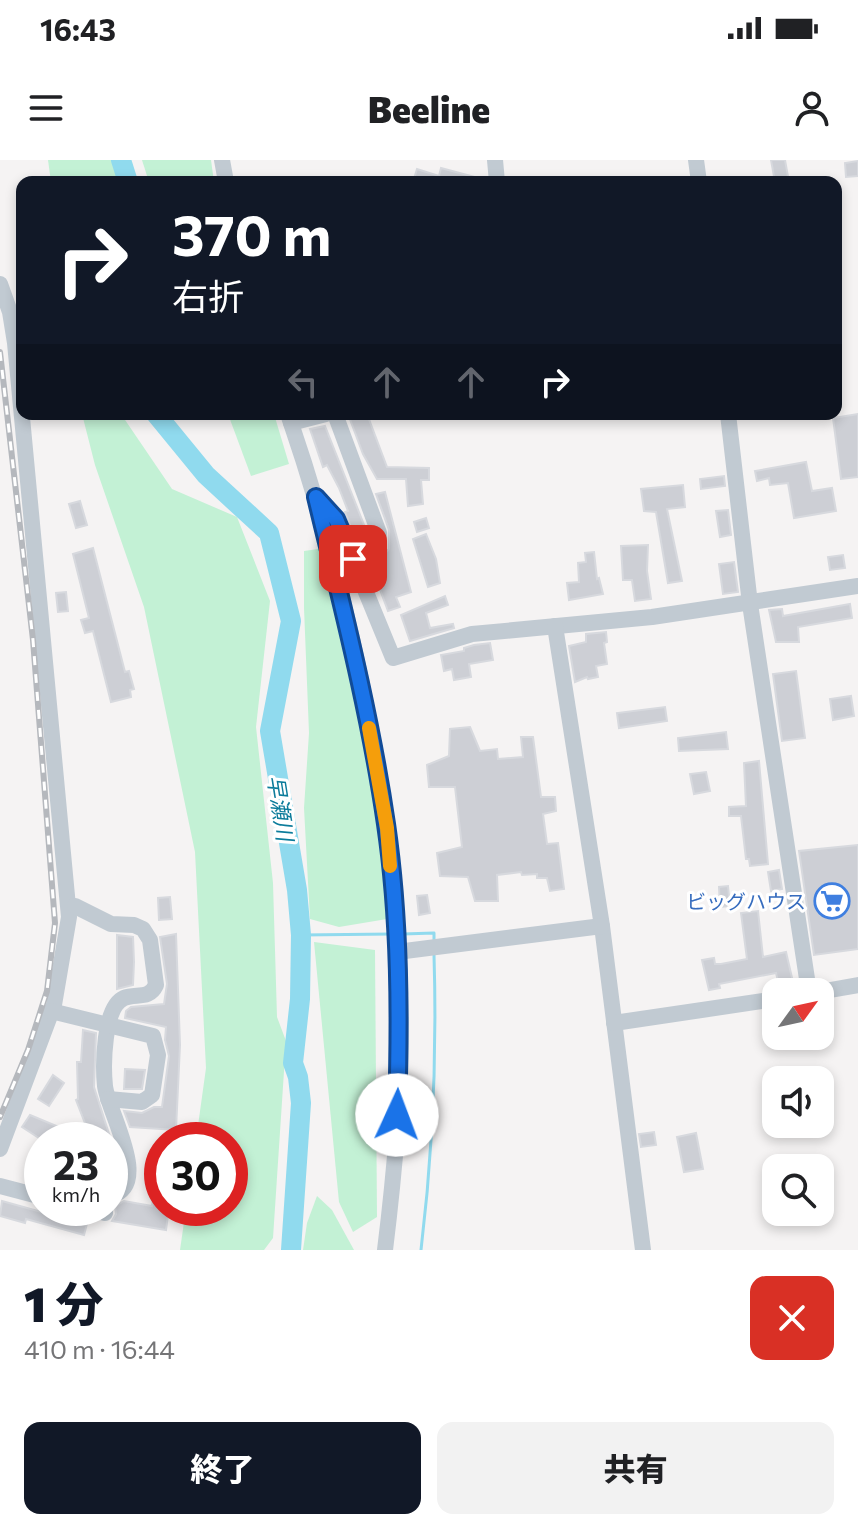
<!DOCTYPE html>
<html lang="ja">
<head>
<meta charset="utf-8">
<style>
  :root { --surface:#fff; --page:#f2f2f2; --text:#202124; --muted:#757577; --accent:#111827 }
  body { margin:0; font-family:Commissioner,"Noto Sans JP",sans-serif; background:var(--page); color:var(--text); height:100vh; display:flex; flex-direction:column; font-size:30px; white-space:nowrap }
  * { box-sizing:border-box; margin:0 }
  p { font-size:26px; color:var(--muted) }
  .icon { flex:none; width:44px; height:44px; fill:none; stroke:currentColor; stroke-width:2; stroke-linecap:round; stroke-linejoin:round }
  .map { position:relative; height:1090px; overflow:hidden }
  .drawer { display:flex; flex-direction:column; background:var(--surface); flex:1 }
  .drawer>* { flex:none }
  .banner { position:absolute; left:16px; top:16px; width:826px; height:244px; border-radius:16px; box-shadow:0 4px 12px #0003; background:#111827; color:#fff; overflow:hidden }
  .needle { width:52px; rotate:57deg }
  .fabs { position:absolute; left:762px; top:818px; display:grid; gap:16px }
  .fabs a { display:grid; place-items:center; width:72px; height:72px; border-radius:16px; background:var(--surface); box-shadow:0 4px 12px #0003; font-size:40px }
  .speed { position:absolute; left:24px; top:962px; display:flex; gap:16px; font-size:40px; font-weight:700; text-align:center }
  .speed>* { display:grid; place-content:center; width:104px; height:104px; border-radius:50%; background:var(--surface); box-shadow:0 4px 12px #0003; line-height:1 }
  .speed small { font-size:20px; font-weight:400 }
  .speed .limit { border:12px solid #d22; background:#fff; color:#111 }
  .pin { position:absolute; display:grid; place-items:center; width:68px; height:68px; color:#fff; margin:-34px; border-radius:16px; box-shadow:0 4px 12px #0006 }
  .me { position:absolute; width:88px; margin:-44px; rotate:2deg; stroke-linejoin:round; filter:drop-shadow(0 0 6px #0008) }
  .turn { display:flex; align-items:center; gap:28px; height:168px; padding:0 24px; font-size:36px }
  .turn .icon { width:104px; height:104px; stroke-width:2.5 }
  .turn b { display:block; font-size:56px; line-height:68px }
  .lanes { display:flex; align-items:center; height:76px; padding:0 24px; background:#0003; justify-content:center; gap:40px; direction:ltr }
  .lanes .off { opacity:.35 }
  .round { display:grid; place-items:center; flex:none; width:84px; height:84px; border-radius:16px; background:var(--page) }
  .summary { display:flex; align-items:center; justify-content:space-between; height:136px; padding:0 24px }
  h1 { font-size:48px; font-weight:800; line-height:60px; color:var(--accent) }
  .cta { display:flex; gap:16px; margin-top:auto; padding:16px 24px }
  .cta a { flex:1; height:92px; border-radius:16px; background:var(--accent); color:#fff; font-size:32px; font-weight:800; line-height:92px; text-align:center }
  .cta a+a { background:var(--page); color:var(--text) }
  .status { display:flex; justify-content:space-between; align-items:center; height:56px; padding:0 40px; background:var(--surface); direction:ltr }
  .status svg { height:22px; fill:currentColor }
  header { display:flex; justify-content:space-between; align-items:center; height:104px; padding:0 24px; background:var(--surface); font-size:36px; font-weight:800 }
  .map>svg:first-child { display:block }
  .green { fill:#c3f1d5 }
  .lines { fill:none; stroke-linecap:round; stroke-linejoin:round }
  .stream { stroke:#90daee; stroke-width:3 }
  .river { stroke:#90daee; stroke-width:20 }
  .building { fill:#cdcfd5; stroke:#d7d9de; stroke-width:2 }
  .minor { stroke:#c1cad2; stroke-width:16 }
  .rail-casing { stroke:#b5b8bd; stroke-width:6 }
  .rail { stroke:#fff; stroke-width:3; stroke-dasharray:9; stroke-linecap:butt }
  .route-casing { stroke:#114b97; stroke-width:20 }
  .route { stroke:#1a73e8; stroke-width:14 }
  .slow { stroke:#f59e0b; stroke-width:14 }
  .labels { text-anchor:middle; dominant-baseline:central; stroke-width:6; stroke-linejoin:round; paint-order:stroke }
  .shop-label { font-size:20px; fill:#366cbe; stroke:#fff; text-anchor:end }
  .water-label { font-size:22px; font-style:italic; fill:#0c7c9b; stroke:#fff }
</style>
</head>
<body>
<div class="status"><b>16:43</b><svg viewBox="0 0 49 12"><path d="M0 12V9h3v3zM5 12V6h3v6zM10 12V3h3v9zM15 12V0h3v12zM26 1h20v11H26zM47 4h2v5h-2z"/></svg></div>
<header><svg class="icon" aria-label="menu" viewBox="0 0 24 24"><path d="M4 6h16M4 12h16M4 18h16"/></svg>Beeline<svg class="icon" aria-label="person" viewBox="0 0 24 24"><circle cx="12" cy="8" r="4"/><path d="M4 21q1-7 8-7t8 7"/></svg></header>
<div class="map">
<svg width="858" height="1090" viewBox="0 0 858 1090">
  <rect width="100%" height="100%" fill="#f5f3f3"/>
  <g class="green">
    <path d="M48,0h72l3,22h-72z"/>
    <path d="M142,0h69l3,22h-65z"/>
    <path d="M82,254h39l51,75 65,28 33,84 -14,126 17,156 4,134 9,24 -13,197 -9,12h-84l6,-42h44v-68h-34l10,-72 -11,-216 -51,-245 -49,-142z"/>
    <path d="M228,254h46l15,50 -38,12z"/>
    <path d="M325,388l18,94 26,112 13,85 5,80 -48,8 -29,-8 -6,-111 5,-75 -5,-125v-57z"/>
    <path d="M314,782l61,8 2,267 -24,15 -14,-30z"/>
    <path d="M317,1036l15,14 22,40h-51l4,-27z"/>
  </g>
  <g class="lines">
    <g class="stream">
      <path d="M403,774l31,-1v10"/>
      <path d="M301,775l91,-1"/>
      <path d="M421,1090c12,-99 16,-196 13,-295"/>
    </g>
    <g class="river">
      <path d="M121,0l7,22"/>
      <path d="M156,254l50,61 63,58 22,88 -21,110 27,159 4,45 -1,64 -7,64 5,14 3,26 -10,147"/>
    </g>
  </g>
  <g class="building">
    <path d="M771,0h14l4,22h-14z"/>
    <path d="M858,1v15l-12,1 -1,-14z"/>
    <path d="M441,8l41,11 -1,3h-68l4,-13 22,7z"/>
    <path d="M348,254h19l20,53 42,1v12h-8l2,24 -15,2 -2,-27h-29l-14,-25z"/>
    <path d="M858,254v63l-17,2 -8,-61z"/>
    <path d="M325,266l43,109 -1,5 -6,3 -6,-17 -4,1 -6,-15 3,-1 -9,-23 -12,-23 -4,2 -13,-38z"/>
    <path d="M806,302l6,29 20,-3 4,23 -42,7 -6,-35 -18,2 -1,-7 -12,3 -2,-10z"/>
    <path d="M724,316l1,10 -24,3 -1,-10z"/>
    <path d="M683,325l2,22 -18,2 15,72 -14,2 -12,-71 -12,-1 -3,-22z"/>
    <path d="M385,332l26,100 -15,5 4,10 -12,4 -18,-48 13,-7 6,-7v-19l-13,-36z"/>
    <path d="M80,341l7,24 -11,3 -7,-24z"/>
    <path d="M728,350l3,25 -11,2 -4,-26z"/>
    <path d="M426,358l3,10 -12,4 -3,-10z"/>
    <path d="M426,374l10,25 4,24 -12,4 -15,-48z"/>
    <path d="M648,385l-1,26 4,28 -16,2 -3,-21h-9l-2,-34z"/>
    <path d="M93,388l32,124 4,-1 5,18 -4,1 1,7 -20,5 -18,-71 -8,2 -4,-13 8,-2 -16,-64z"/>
    <path d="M594,392l3,27 2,-1 4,16 -34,6 -2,-17 12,-1 -1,-19 8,-1 -1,-9z"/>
    <path d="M843,395l2,13 -15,2 -2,-13z"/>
    <path d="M734,402l4,30 -15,2 -4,-30z"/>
    <path d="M66,432l2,19 -10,1 -2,-19z"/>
    <path d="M445,436l3,9 -22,8 4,15 23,-4 1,4 -44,13 -9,-26z"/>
    <path d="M850,444l2,14 -54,9 1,15h-23l-7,-32 13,-1 1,7z"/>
    <path d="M606,472l1,10 -3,1 3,21 -11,2 2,11 -10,2 -1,-2 -12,5 -6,-36 17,-4v-8z"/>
    <path d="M490,483l3,17 -24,4 2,13 -17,3 -2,-11 -8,2 -3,-16 23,-4v-3l10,-3z"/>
    <path d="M796,511l9,67 -23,3 -9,-67z"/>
    <path d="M851,536l3,20 -21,4 -3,-21z"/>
    <path d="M665,547l2,14 -48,7 -2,-15z"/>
    <path d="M470,567l10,24 17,-2 1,10 25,-2 -2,-20h12l8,60h14l1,14 -13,3 4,30 11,-1 6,46 -14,2 -3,-13h-10v-4l-15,1 -1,-3 -24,3 1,26h-23l-7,-24 -28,-1 -3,-23 25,-6 -7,-60h-26l-2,-22 22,-9 1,-27z"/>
    <path d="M726,572l2,17 -49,2 -1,-13z"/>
    <path d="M759,601l9,103 -18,2 -1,-7h-3l-5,-43h-12v-9l17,-1 -2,-43z"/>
    <path d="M706,612l4,19 -16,3 -4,-20z"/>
    <path d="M858,685v104l-44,6 -15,-104z"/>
    <path d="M779,710l3,19 -11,2 -3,-19z"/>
    <path d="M728,726l2,20 -10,1 -1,-20z"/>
    <path d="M427,735l3,18 -11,2 -2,-19z"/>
    <path d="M170,737l2,22 -13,1 -1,-22z"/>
    <path d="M758,751l5,46 23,-5 7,30 -14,3 -3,-12 -57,11 1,4 -11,2 -7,-30 12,-2 1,6h6l26,-5 -6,-46z"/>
    <path d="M176,774l4,111 -4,85 -46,-3 -6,-16 18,2 12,-6h8l7,-51 -4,-16 1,-13 -41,-9 1,-7 5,-4 33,-3 3,-20 -7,-47z"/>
    <path d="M117,775l16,2 1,25 -1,23 -16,4z"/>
    <path d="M83,870l13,3 -2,54 17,53h-8l-15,-9 -12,-31 2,-1 -1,-37h4z"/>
    <path d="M125,909l20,1 -3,19h-18z"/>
    <path d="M53,915l11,8 -15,23 -11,-7z"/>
    <path d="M30,955l29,12 -4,13h-13l-20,-13z"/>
    <path d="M654,972l2,13 -15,2 -2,-13z"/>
    <path d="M696,973l7,36 -19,3 -7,-35z"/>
    <path d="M110,983l7,21v11l-7,8z"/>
    <path d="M157,1014l5,1v33h7l-3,22 -54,-9 4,-7 -1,-8 9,-5 28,5z"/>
    <path d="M2,1041l43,12 1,-4 42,11 -4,15 -58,-16 -1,4 -25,-7z"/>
  </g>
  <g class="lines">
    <g class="minor">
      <path d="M222,0l4,22"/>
      <path d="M495,0l2,22"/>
      <path d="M696,0l3,22"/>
      <path d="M0,124l10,28 5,31 54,574 -15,88 -54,144"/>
      <path d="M288,254c64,187 104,385 112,582 4,81 -5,173 -15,254"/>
      <path d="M335,254l44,119 -1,14 -25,12"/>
      <path d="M728,254l22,190 59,388"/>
      <path d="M291,263l35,-9"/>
      <path d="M318,338l18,21 57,139 79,-24 180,-17 206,-31"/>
      <path d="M555,466l47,300 41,324"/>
      <path d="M75,746l36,18 23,1 9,4 7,11 6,45c-7,15 -20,8 -32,13 -21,9 -21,69 -19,88 3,27 48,99 5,110"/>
      <path d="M397,792l205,-26"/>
      <path d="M819,832l39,-7"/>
      <path d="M51,851l102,25 5,19 -6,40 -10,7 -34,-3"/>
      <path d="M614,863l162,-24"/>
      <path d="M0,1026l42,11"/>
      <path d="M86,1048l19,5v-5"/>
    </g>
    <defs>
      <path id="rail" d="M0,192l33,288 22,283 -8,68 -19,59 -28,67"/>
    </defs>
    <use href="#rail" class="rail-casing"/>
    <use href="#rail" class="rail"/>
  </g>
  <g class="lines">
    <defs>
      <path id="route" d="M353,399l-17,-40 -20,-22c26,108 54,216 70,327 14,96 14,194 11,291"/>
    </defs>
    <use href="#route" class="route-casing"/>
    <use href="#route" class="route"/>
    <path class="slow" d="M369,568l18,100 3,38"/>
  </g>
  <defs>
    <symbol id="supermarket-ring" viewBox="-11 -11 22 22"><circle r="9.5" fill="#fff" stroke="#3f7fe0" stroke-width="1.5"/><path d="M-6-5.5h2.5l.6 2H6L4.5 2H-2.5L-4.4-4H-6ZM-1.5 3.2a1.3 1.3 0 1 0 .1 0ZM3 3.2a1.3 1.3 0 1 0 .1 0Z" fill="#3f7fe0"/></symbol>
  </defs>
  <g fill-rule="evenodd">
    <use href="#supermarket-ring" x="812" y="721" width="40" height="40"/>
  </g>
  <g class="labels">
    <g class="shop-label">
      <text x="806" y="741">ビッグハウス</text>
    </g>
    <g class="water-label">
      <text transform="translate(281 648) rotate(81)">早瀬川</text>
    </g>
  </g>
</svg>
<div class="fabs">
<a><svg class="needle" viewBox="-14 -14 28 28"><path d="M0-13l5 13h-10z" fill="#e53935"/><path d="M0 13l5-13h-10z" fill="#757577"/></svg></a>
<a><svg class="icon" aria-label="sound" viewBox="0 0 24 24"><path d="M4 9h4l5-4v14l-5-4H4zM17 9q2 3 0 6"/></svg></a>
<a><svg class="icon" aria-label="search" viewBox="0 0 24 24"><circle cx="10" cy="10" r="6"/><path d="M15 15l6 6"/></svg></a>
</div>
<div class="speed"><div>23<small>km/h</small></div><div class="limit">30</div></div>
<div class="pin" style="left:353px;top:399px;background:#d93025"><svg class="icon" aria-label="arrive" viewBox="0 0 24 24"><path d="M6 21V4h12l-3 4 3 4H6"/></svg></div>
<svg class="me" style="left:397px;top:955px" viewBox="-20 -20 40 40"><circle r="19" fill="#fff"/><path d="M0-13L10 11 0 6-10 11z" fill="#1a73e8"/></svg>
<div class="banner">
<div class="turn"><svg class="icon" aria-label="right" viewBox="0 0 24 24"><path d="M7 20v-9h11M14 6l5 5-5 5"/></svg><div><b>370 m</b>右折</div></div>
<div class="lanes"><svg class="icon off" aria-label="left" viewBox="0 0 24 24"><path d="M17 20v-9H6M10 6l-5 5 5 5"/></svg><svg class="icon off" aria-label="ahead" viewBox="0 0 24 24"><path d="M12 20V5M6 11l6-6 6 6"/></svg><svg class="icon off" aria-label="ahead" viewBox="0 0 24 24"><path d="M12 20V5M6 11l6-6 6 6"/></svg><svg class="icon" aria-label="right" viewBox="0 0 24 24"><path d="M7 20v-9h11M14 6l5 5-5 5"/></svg></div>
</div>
</div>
<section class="drawer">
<div class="summary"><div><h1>1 分</h1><p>410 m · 16:44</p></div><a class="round" style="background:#d93025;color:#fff"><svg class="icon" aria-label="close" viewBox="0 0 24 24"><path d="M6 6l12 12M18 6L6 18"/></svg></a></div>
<div class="cta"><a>終了</a><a>共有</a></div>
</section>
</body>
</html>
